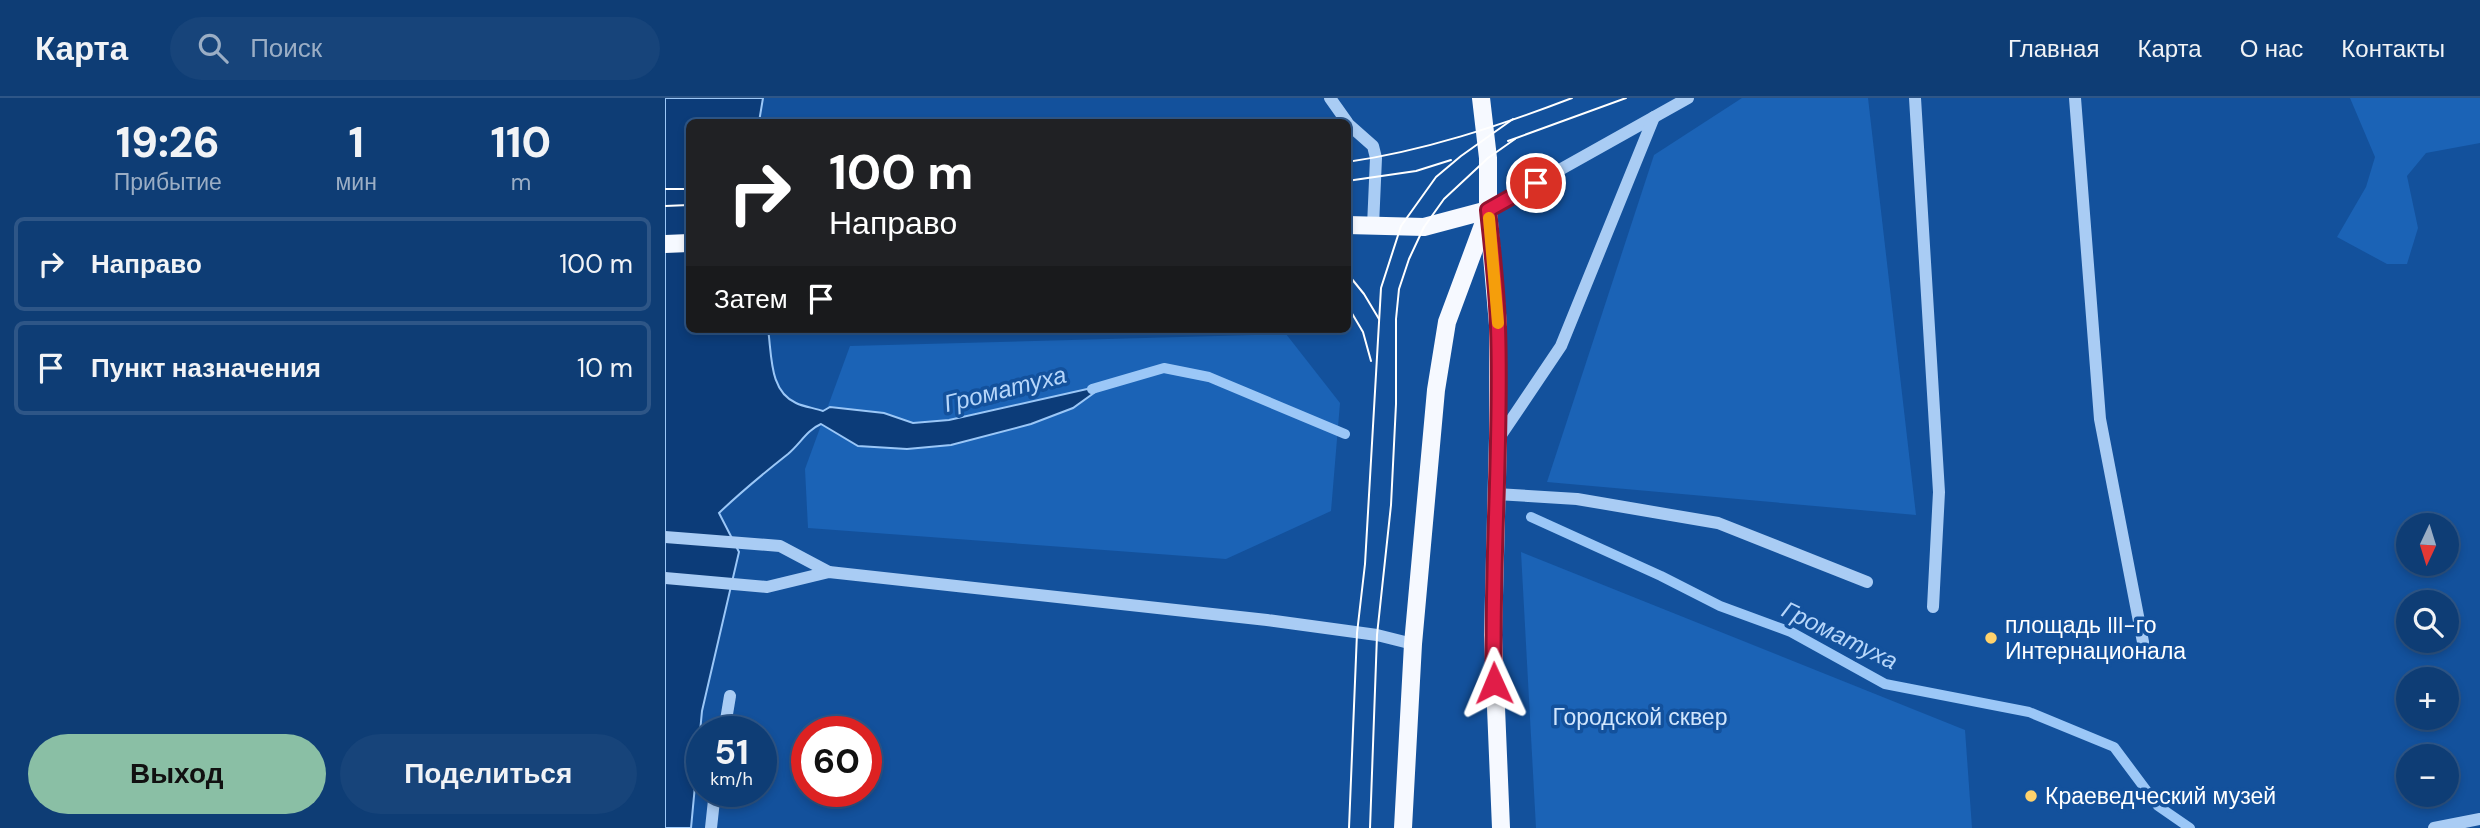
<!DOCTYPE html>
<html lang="ru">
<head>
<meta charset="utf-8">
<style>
  :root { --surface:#0e3d75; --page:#17447a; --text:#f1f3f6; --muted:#9baec5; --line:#2e5687; --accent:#8abfa5 }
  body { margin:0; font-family:"DM Sans",sans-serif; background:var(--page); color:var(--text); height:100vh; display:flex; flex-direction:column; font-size:26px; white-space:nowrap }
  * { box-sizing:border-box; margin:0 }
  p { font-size:23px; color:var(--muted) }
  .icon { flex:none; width:38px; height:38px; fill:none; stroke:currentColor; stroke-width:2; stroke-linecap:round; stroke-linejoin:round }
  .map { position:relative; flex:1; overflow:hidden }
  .details { display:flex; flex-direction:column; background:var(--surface); width:665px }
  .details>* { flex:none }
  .guide { position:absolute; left:21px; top:21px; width:665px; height:214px; border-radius:10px; box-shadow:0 4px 10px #0003,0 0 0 2px var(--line); background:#202124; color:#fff; overflow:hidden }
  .needle { width:46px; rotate:184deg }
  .tools { position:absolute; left:1731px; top:415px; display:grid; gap:14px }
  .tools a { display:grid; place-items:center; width:63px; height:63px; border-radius:50%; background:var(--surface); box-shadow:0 4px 10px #0003,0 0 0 2px var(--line); font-size:35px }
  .speed { position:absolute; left:21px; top:618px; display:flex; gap:14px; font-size:35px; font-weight:700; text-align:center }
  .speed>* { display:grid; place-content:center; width:91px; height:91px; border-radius:50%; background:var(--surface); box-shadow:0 4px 10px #0003,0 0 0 2px var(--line); line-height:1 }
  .speed small { font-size:18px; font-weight:400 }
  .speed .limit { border:10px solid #d22; background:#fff; color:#111 }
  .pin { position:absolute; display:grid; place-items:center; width:60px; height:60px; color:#fff; margin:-30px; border:4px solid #fff; border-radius:50%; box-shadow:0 2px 7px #0007 }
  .me { position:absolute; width:77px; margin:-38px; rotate:359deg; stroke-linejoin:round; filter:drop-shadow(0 0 5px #0008) }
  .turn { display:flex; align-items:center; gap:24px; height:147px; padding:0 28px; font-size:32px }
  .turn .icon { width:91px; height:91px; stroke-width:2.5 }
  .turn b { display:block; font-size:49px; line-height:60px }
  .then { display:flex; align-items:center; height:66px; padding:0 28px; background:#0003; gap:14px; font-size:26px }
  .eta { display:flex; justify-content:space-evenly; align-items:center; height:119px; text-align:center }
  .eta b { font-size:42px; font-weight:800; line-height:49px }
  .action { display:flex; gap:14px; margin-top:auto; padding:14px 28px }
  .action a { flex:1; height:80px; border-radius:42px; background:var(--accent); color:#111; font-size:28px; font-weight:800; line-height:80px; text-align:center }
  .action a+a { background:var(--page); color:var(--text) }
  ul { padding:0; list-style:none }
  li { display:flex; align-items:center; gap:21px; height:94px; margin:0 14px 10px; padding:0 14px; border:4px solid var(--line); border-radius:10px }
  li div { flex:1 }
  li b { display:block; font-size:26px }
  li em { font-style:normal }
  header { display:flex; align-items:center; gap:42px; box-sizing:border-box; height:98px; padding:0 35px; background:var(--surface); border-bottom:2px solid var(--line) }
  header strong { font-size:33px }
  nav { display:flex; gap:38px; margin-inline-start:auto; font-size:24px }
  .search { width:490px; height:63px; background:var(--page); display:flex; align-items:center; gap:18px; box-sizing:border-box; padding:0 24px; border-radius:38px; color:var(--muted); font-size:26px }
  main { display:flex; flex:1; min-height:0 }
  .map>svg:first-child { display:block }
  .green { fill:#1b63b6 }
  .water { fill:#0c3c79; stroke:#9bc7f7; stroke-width:2 }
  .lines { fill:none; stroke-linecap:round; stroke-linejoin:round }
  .stream { stroke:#9bc7f7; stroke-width:10 }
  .minor { stroke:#a9ccf4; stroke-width:12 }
  .major { stroke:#f6f9ff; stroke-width:18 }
  .tram { stroke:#fff; stroke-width:2 }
  .route-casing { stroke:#92132f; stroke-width:18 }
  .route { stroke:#e11d48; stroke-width:12 }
  .slow { stroke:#f59e0b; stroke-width:12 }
  .poi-dot { fill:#ffd26c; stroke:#13519c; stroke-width:2.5 }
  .labels { text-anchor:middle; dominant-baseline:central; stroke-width:7; stroke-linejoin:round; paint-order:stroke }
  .poi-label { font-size:23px; fill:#fff; stroke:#13519c; text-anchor:start }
  .park-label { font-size:23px; fill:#d1e6fd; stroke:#13519c }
  .water-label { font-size:24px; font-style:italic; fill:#b6d6fa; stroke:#13519c }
</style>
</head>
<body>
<header>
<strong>Карта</strong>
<div class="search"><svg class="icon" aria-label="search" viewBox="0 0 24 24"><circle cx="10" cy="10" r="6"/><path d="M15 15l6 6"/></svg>Поиск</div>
<nav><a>Главная</a><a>Карта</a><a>О нас</a><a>Контакты</a></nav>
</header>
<main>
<section class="details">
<div class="eta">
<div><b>19:26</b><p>Прибытие</p></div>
<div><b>1</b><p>мин</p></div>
<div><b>110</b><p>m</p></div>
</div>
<ul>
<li><svg class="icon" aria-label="right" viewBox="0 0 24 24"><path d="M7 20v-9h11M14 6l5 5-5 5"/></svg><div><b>Направо</b></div><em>100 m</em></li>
<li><svg class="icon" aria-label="arrive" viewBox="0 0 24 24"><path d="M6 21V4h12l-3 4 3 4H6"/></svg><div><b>Пункт назначения</b></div><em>10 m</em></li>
</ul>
<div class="action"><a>Выход</a><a>Поделиться</a></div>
</section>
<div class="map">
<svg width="1815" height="730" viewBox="0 0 1815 730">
  <rect width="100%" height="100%" fill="#13519c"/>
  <g class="green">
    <path d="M1077,0h126l48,417 -369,-33 107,-327z"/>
    <path d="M1685,0h130v45l-54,10 -19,23 11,52 -11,36h-20l-50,-27 29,-50 9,-30z"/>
    <path d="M621,236l54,69 -9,108 -105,48 -418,-31 -3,-59 45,-123z"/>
    <path d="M856,454l444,178 7,98h-436z"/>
  </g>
  <path class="water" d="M0,0h98l-4,24h-70v207h79c4,26 1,62 28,74 8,4 19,5 27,8l7,-4 54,6 29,10 36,-3 156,-35 -32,23 -42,16 -80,21 -44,4 -49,-3 -37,-22c-14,6 -21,20 -33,30 -24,19 -47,38 -69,59l20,39 -37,159 -11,117h-26z"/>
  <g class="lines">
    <g class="stream">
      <path d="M427,291l72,-21 45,9 136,57"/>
      <path d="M866,419l130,59 59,30 71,26 94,52 144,28 85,35 44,59 32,22"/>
    </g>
    <g class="minor">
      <path d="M665,0l17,24"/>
      <path d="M1250,0l24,394 -6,115"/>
      <path d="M1410,0l25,321 43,223"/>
      <path d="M682,25l26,23 3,12 -3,68"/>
      <path d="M823,112l200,-112"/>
      <path d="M834,340l62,-92 93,-229"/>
      <path d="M831,396l81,5 141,24 149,59"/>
      <path d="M0,439l115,9 49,26"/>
      <path d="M0,480l102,9 62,-15 438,48 110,15 36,9"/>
      <path d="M59,634l6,-36"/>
      <path d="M46,730l4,-37"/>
      <path d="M1769,730l46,-9"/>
    </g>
    <g class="major">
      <path d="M816,0l7,60v52l10,115v113l-5,197 8,193"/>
      <path d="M682,127l77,2 64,-17"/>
      <path d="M0,146l24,-1"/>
      <path d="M738,730l10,-184 23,-254 11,-68 39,-105"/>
    </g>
    <g class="tram">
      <path d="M843,43l118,-43"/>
      <path d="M682,64c77,-11 152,-36 225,-64"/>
      <path d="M682,83l69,-10 35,-11"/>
      <path d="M0,91h24"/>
      <path d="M0,108l24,-1"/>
      <path d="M682,175l17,21 15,25"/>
      <path d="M682,207l16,27 8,29"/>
      <path d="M684,730l8,-195 8,-69 16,-276 20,-62 35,-49 25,-21 52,-37"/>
      <path d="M705,730l7,-193 14,-130 5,-101v-85l3,-30 10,-30 15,-32 20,-28 44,-41 27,-19"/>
    </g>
  </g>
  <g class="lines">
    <defs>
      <path id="route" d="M829,585c-3,-119 8,-238 4,-356 -1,-39 -6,-78 -10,-117l48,-27"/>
    </defs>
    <use href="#route" class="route-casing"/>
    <use href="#route" class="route"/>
    <path class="slow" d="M824,120l9,105"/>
  </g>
  <g class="poi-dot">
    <circle cx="1326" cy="540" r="7"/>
    <circle cx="1366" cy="698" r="7"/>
  </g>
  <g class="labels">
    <g class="poi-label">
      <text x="1340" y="527">площадь III-го<tspan x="1340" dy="26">Интернационала</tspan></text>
      <text x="1380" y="698">Краеведческий музей</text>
    </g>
    <g class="park-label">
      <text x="975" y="619">Городской сквер</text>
    </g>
    <g class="water-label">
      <text transform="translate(340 291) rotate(-14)">Громатуха</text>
      <text transform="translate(1175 537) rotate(26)">Громатуха</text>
    </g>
  </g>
</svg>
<div class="tools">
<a><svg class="needle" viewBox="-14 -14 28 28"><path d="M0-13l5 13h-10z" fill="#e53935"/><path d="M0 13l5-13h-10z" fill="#9baec5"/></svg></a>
<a><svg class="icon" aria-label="search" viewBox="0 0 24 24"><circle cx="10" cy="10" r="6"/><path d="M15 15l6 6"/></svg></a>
<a>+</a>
<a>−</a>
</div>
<div class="speed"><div>51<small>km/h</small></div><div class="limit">60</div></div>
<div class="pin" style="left:871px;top:85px;background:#d93025"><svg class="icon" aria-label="arrive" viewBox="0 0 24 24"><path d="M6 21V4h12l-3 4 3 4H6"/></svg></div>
<svg class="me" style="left:829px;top:585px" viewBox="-20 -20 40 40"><path d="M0-17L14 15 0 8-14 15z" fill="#e11d48" stroke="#fff" stroke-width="4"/></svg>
<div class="guide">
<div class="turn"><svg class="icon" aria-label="right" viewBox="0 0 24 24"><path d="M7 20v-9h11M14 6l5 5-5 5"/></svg><div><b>100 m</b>Направо</div></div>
<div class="then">Затем<svg class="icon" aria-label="arrive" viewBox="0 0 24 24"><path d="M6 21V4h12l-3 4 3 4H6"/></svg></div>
</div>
</div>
</main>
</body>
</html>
